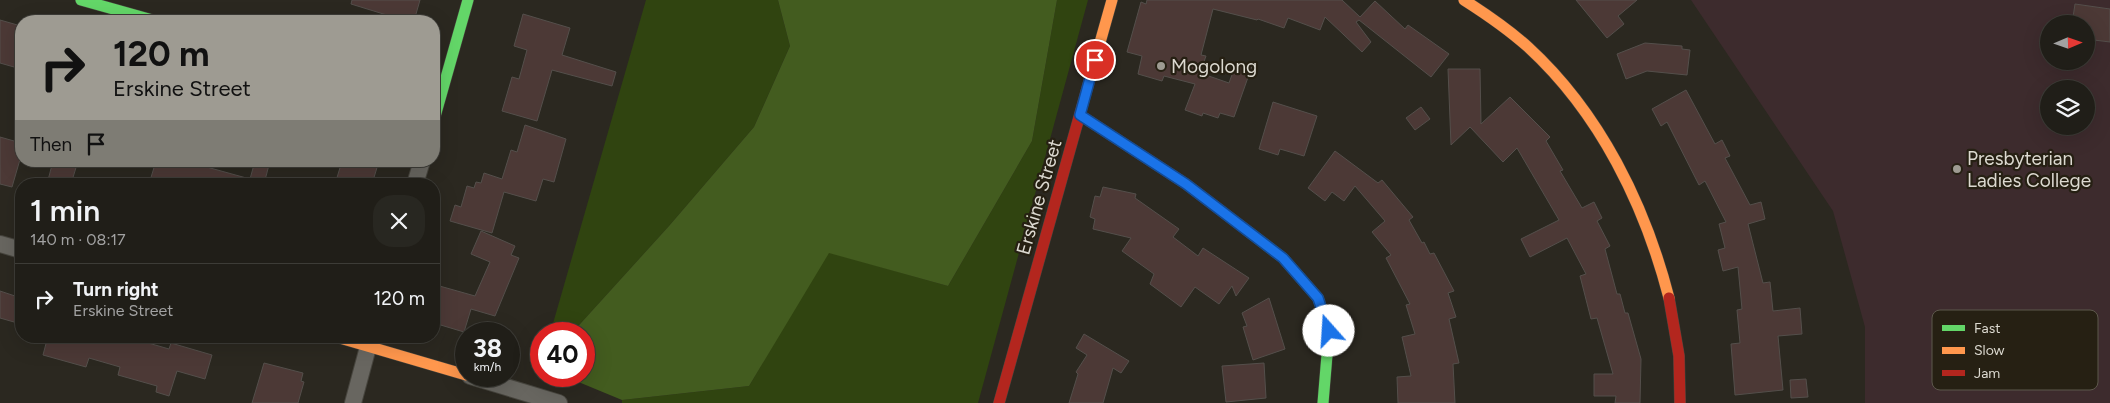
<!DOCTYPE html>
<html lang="en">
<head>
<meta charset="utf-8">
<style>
  :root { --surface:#201e18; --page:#282721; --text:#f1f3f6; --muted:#a2a2a2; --line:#3d3c37 }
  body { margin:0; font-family:Figtree,sans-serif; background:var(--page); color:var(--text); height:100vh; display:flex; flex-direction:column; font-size:19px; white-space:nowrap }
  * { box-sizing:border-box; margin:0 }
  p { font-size:16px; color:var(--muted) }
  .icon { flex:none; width:28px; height:28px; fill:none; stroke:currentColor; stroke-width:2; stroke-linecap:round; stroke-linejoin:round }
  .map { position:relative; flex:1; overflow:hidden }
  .sheet { position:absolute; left:15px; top:178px; width:425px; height:165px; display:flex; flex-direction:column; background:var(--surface); border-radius:20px; box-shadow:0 5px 20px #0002,0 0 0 1px var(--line) }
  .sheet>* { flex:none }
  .top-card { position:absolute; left:15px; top:15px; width:425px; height:152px; border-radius:20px; box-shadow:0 5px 20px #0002,0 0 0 1px var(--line); background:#9e9b92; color:#111; overflow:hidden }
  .needle { width:32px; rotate:88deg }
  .controls { position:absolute; left:2040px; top:15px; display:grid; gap:10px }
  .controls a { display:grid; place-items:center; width:55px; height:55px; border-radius:50%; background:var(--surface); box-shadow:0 5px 20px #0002,0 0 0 1px var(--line); font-size:25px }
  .speed { position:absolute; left:455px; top:322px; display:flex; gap:10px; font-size:25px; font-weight:700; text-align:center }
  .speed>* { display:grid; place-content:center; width:65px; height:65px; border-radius:50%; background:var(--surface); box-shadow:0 5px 20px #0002,0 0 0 1px var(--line); line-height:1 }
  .speed small { font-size:12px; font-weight:400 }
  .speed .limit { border:8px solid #d22; background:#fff; color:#111 }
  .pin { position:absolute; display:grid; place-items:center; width:42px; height:42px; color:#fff; margin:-21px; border:2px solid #fff; border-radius:50%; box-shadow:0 1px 5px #0007 }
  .me { position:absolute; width:55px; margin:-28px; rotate:341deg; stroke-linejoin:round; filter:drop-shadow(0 0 4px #0008) }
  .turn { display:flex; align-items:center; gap:18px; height:105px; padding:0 15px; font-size:22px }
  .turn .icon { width:65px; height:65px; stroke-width:2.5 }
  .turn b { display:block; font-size:35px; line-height:42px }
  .then { display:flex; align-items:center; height:48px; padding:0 15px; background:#0003; gap:10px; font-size:19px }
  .round { display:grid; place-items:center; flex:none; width:52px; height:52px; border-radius:20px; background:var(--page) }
  .overview { display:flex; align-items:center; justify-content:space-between; height:85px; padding:0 15px }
  h1 { font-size:30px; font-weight:600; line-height:38px }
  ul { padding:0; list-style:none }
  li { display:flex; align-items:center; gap:15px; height:70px; padding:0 15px; border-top:1px solid var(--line) }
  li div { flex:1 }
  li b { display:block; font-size:19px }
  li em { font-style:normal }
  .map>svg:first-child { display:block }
  .education { fill:#3d2b2d; fill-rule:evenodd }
  .green { fill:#304410 }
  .forest { fill:#435c1f }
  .building { fill:#4c3936; stroke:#544f4b }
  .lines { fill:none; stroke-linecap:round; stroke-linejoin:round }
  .street-casing { stroke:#47453e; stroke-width:18 }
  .fast-casing { stroke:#47453e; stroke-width:12 }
  .slow-casing { stroke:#47453e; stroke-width:12 }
  .jam-casing { stroke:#47453e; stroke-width:12 }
  .street { stroke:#686660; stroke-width:16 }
  .fast { stroke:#63d668; stroke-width:11 }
  .slow { stroke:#ff974d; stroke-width:11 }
  .jam { stroke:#b3261e; stroke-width:11 }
  .route-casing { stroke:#114b97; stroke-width:12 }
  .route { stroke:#1a73e8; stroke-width:9 }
  .poi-dot { fill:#9e9b92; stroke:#262013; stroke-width:2 }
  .labels { text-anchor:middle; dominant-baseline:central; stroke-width:4.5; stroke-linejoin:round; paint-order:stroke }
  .poi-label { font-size:19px; fill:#dcd9d0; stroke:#262013; text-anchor:start }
  .street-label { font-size:19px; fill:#dcd9d0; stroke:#262013 }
  .key { fill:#262013; stroke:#5d584c; stroke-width:1 }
  .key-label { font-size:14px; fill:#dcd9d0 }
</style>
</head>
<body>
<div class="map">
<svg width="2110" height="403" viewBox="0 0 2110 403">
  <rect width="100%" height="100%" fill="#2b2820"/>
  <path class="education" d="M1691,0h419v403h-245v-76l-32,-116zM2049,24h37v37h-37zM2049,89h37v37h-37z"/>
  <g class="green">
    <path d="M646,0h132l12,46 -36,81 -85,99 -98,108h-21z"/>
    <path d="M1057,0h31l-110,403h-356v-3l127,-14 79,-134 120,34 84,-145z"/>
  </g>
  <path class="forest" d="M778,0h279l-25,141 -84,145 -119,-33 -80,133 -127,14 -58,-24h20v-42h-13l98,-108 85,-99 36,-81z"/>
  <g class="building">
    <path d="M352,0h68l-6,21h-25l1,-5 -39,-12z"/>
    <path d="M1147,0h195l18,17 15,-16 30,28 3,-4 41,29 -18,23 -72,-57 -3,2 15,20 -9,10 -37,-35 -5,13 -32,-12 -4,10 -26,-9 -1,1 -44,-11 -12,46 5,1 -6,17 29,10 8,-22 15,5 -18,51 -14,-4 -2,5 -15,-5 -1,3 -17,-6 10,-26 -31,-8 -2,5 -24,-7 4,-18 -15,-4 14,-50 5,2z"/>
    <path d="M1576,0h61l-19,16 6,8 -17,14z"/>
    <path d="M2075,4l35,5v33l-24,-3v-15h-14z"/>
    <path d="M523,14l47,14 -8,27 54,17 -4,14 -60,-16 -15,51 -35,-10 10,-34 7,2 8,-29 -13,-4z"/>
    <path d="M0,20l21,6v43l-21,-6z"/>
    <path d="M1645,43l37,3v3l8,1 -3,25 -40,-4 -21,8 -9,-25z"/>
    <path d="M1448,69h32l1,55 29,-27 40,40 -4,4 17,29 -3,1 22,37 12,-6 8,16 -5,3 13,25 -5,3 12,45h3l5,19h3l13,46 -1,44h-25l1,-7h-22v-22h19l-16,-56 -6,1 -11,-43 6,-2 -19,-36 -37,19 -9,-18 38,-19 -42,-72 -14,14 -33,-35 -19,18z"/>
    <path d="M1686,90l29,54 7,-4 8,16 -5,2 25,47 11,-3 4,17 -17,5 15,59 7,-1 3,29 27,-3 2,26 -24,2 5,54 -48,5 -4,-51 9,-1 -3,-33 5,-1 -4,-42 -15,4 -5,-21 7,-2 -6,-24 7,-2 -21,-41 -6,4 -32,-63 -6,4 -9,-17z"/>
    <path d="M1273,102l44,14 -13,40 -24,-7 -2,6 -19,-6z"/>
    <path d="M1421,107l9,12 -15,11 -9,-12z"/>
    <path d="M525,125l41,14 -12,43 -11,-3 -7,22 -32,-9 -12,41 -42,-12 5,-16 6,2 6,-21 7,2 2,-6 5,1 3,-10 18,6 9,-29 6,2z"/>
    <path d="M0,137l21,6v13l-9,31 -12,-3z"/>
    <path d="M1335,151l43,32 4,-3 31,37 -4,3 13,23 2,-1 6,12 4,-1 20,38 -6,2 8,24 -7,2 10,44 -6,1 2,39h-57l-1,-26 14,-1 -9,-39 13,-3 -9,-29 4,-1 -24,-46 5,-3 -19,-23 13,-11 -30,-35 -11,15 -12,-9 -7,9 -17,-13z"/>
    <path d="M53,161h25l-7,23h-24z"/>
    <path d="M156,161h29l65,18 5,-18h15l-6,23h-115z"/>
    <path d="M342,161h37l-7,23h-25l-11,-3z"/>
    <path d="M1103,187l33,7 -1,4 44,31 -6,8 25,19 5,-8 46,30 -13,18 -4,-10 -13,18 -24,-17 -14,20 -31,-23 4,-10 -32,-23 9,-13 -38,-9 2,-10 -5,-2 5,-21 5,1z"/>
    <path d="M481,231l34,15 -4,9 8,3 -24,58 -24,-7 -7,23 -30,-9v-8l4,-15 -4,-1 2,-14 39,11 15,-34 -19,-8z"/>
    <path d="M0,291l21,7v26l-21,-6z"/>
    <path d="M1269,298l16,51 -32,11 -10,-33 4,-1 -5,-13z"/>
    <path d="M1084,334l45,27 -8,12 -8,-5 -10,35h-34l9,-29 -2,-2 11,-17 -11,-7z"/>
    <path d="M48,336h68l21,6 1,-2 31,9 2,-6 41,12 -7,24 -28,-8 -8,25 -13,-4 1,-6 -39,-11 2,-8 -31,-9 -3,9 -43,-12z"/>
    <path d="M264,363l39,10 -2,8 3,1 -6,21h-46z"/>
    <path d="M1264,363l2,35 -40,4 -4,-36z"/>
    <path d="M1806,379l2,18 -17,1 -1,-18z"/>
  </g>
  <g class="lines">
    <defs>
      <g id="street">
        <path d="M415,184l7,-23"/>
        <path d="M0,244l21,6"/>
        <path d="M470,376l89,27"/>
        <path d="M353,403l18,-67"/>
      </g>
      <g id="fast">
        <path d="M81,0l75,21"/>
        <path d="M434,120l34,-120"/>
        <path d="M1249,232l34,26 35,40 11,33 -6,72"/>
      </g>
      <g id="slow">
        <path d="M1464,0c22,14 44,29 64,47 72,66 117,158 141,251"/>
        <path d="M1092,71l20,-71"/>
        <path d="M333,336l133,39"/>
      </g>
      <g id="jam">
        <path d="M1080,115l106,69 63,48"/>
        <path d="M1669,298l10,58 1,47"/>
        <path d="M999,403l93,-332"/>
      </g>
    </defs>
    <use href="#street" class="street-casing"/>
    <use href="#fast" class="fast-casing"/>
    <use href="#slow" class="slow-casing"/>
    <use href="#jam" class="jam-casing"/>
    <use href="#street" class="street"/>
    <use href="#fast" class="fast"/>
    <use href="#slow" class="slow"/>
    <use href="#jam" class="jam"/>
  </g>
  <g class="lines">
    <defs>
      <path id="route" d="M1095,60l-15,55 106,69 97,74 35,40 11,33"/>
    </defs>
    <use href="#route" class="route-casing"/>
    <use href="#route" class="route"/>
  </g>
  <g class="poi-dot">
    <circle cx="1161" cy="66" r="5"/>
    <circle cx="1957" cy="169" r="5"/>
  </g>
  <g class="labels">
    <g class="poi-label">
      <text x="1171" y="66">Mogolong</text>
      <text x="1967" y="158">Presbyterian<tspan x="1967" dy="22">Ladies College</tspan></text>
    </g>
    <g class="street-label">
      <text transform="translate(1039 197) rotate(-74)">Erskine Street</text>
    </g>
  </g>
  <rect x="1932" y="310" width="166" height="80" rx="8" class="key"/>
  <rect x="1942" y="325" width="23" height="6" fill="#63d668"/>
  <rect x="1942" y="347" width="23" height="7" fill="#ff974d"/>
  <rect x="1942" y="370" width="23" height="6" fill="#b3261e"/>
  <g class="key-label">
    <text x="1974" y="333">Fast</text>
    <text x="1974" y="355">Slow</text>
    <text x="1974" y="378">Jam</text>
  </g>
</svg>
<div class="controls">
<a><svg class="needle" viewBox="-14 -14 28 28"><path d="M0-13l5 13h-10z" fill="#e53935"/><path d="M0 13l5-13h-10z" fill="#a2a2a2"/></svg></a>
<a><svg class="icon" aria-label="layers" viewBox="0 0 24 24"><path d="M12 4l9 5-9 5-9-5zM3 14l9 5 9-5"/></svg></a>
</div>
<div class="speed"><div>38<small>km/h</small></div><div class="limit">40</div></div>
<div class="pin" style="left:1095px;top:60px;background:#d93025"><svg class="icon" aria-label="arrive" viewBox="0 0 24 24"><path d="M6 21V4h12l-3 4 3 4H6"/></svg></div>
<svg class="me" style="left:1329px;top:331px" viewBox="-20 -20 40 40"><circle r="19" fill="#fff"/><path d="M0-13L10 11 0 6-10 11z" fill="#1a73e8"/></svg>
<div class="top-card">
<div class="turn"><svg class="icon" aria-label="right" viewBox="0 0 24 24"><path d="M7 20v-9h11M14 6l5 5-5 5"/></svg><div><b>120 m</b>Erskine Street</div></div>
<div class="then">Then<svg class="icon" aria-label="arrive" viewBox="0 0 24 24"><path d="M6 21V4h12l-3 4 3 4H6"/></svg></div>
</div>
<section class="sheet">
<div class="overview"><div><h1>1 min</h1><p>140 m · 08:17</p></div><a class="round"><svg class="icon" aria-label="close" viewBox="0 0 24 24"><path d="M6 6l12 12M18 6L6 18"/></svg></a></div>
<ul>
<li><svg class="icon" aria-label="right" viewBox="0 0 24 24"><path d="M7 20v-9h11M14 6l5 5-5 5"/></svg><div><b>Turn right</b><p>Erskine Street</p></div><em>120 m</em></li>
</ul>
</section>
</div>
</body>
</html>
